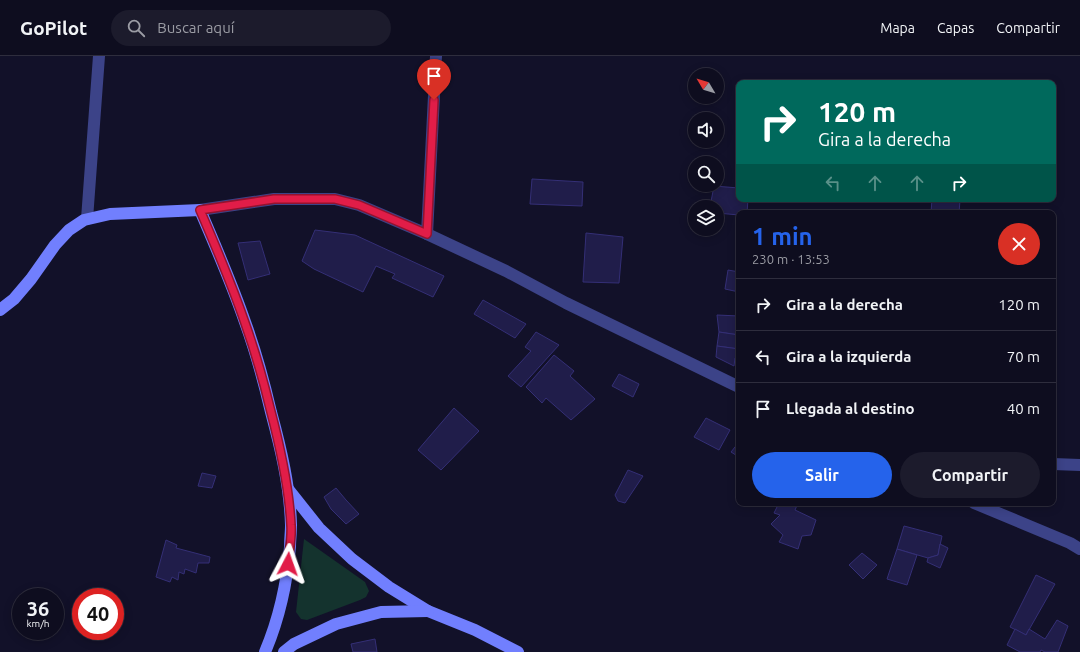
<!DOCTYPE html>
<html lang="es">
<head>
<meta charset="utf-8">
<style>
  :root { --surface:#0e0d1f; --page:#1c1b2c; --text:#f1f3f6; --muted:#9b9ca4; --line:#2e2d3d; --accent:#2563eb }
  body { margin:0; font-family:Ubuntu,sans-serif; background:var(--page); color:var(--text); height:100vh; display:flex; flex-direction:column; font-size:15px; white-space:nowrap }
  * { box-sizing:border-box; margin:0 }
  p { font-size:13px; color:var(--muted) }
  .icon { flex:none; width:22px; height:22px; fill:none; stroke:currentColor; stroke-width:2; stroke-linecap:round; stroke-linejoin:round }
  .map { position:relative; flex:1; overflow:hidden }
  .panel { position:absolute; left:736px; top:154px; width:320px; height:296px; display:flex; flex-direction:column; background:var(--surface); border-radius:8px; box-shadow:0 2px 10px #0003,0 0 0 1px var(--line) }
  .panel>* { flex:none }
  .guide { position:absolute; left:736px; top:24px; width:320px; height:122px; border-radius:8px; box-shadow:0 2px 10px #0003,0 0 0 1px var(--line); background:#00695c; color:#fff; overflow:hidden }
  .needle { width:26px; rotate:308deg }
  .controls { position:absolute; left:688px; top:12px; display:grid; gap:8px }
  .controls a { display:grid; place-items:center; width:36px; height:36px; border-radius:50%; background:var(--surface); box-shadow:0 2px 10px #0003,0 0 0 1px var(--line); font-size:20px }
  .speed { position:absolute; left:12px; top:532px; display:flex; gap:8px; font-size:20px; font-weight:700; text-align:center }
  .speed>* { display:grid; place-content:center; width:52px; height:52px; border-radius:50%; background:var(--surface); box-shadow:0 2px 10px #0003,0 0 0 1px var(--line); line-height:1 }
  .speed small { font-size:10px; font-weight:400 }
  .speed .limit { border:6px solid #d22; background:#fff; color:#111 }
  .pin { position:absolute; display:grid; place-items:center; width:34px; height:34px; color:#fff; margin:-41px -17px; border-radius:50% 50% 50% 0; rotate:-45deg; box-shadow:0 0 4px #0007 }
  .pin .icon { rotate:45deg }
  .me { position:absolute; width:44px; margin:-22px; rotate:4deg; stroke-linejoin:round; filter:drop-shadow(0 0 3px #0008) }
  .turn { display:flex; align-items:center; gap:14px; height:84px; padding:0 16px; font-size:18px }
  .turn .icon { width:52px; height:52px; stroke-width:2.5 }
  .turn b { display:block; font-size:28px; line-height:34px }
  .lanes { display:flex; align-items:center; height:38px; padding:0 16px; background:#0003; justify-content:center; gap:20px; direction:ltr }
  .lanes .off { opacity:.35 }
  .round { display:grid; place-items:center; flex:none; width:42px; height:42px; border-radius:21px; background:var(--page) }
  .overview { display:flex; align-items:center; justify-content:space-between; height:68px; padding:0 16px }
  h1 { font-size:24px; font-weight:700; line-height:30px; color:var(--accent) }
  .button { display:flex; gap:8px; margin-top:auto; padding:8px 16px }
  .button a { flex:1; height:46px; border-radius:24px; background:var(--accent); color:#fff; font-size:16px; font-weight:700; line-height:46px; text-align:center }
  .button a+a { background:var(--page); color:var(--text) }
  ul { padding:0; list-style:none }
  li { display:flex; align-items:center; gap:12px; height:52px; padding:0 16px; border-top:1px solid var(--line) }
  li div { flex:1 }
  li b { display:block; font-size:15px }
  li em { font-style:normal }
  header { display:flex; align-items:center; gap:24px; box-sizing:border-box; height:56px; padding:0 20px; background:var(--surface); border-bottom:1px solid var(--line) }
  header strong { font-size:19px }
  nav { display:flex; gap:22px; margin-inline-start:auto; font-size:14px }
  .search { width:280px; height:36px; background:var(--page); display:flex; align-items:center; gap:10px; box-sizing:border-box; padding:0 14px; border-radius:22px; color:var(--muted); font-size:15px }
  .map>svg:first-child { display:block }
  .green { fill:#14332e }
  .building { fill:#201d4a; stroke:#342f76 }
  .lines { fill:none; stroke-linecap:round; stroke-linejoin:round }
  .lane { stroke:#3c4388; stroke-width:12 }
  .street { stroke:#3c4388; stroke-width:12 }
  .secondary { stroke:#717ffe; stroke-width:12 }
  .route-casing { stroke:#92132f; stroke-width:10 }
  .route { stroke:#e11d48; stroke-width:7 }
</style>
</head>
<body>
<header>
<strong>GoPilot</strong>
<div class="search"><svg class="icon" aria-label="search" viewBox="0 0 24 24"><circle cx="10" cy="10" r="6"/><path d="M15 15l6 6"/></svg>Buscar aquí</div>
<nav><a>Mapa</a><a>Capas</a><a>Compartir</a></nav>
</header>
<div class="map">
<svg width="1080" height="596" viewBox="0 0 1080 596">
  <rect width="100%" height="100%" fill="#121129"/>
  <path class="green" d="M304,483l61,43 4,9 -3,6 -6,3 -53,20 -6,-1 -5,-7z"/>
  <g class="building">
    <path d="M532,123l51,3 -1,24 -52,-2z"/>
    <path d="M714,130l25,2v11h9l-1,14h-8v2l-22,-2v-6h-7z"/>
    <path d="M932,143l28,1 -1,13h-28z"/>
    <path d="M315,174l40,5 89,41 -11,21 -41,-19 3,-4 -19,-8 -13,26 -49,-23 -12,-8z"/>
    <path d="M586,177l37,4 -4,46 -36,-1z"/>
    <path d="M260,185l10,33 -22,6 -10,-37z"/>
    <path d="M728,214l11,2v20l-14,-3z"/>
    <path d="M483,244l43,24 -11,14 -41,-24z"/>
    <path d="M717,259l22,1v19l-20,-3z"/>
    <path d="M536,276l23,13 -38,42 -13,-11 23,-25 -6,-4z"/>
    <path d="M719,276l20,3v14l-22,-3z"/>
    <path d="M717,290l22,3v9h-4l-1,8 -18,-9z"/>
    <path d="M554,299l20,16 -4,5 25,23 -24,21 -25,-22 -4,5 -16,-16z"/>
    <path d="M619,318l20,10 -6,13 -21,-11z"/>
    <path d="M454,352l25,23 -38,39 -23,-20z"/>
    <path d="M706,362l24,12 -11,20 -25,-13z"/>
    <path d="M739,386v15l-8,-5z"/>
    <path d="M628,414l15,6 -18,27 -7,-2 -3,-6z"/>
    <path d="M202,417l14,3 -4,12 -14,-2z"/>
    <path d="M336,432l10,12 13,14 -13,10 -15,-15 -7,-12z"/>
    <path d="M779,447h19l-3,7 21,10 -5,15 -9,1 -4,13 -19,-7 4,-7 -12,-11 9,-9 -6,-2z"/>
    <path d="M904,470l38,10 -4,19 -10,3 -31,-9z"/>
    <path d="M166,484l11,5 -1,3 34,9 -1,6h-11l-2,10 -11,-4 -1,5 -5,-2 -1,8 -6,-3 -2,5 -14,-5z"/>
    <path d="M940,488l8,4 -8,20 -13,-6 1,-4 10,-3z"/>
    <path d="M897,493l20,6 -10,30 -20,-6z"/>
    <path d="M862,497l15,12 -14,14 -14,-14z"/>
    <path d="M1036,519l19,9 -29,51 -16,-8z"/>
    <path d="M1057,564l11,6 -10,26h-13l-4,-2 -1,2h-20l-13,-7 8,-16 11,6 3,-6 16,10z"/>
    <path d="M375,583l2,13h-24l-2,-8z"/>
  </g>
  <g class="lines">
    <path class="lane" d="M87,163l12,-163"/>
    <g class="street">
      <path d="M200,154l74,-11h61l24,6 68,29 79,37 60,32 173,84"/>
      <path d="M427,178l9,-178"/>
      <path d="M1053,408l27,1"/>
      <path d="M974,447l96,40 10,6"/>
    </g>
    <g class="secondary">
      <path d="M0,254l14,-11 17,-20 24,-34 14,-15 15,-10 26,-6 90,-4c16,37 32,74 45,112 11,30 19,60 26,90 10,37 19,75 20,113 0,7 -1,15 -1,22 -3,36 -11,72 -25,105"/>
      <path d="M288,433l31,39 33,31 37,28 39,24 47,19 43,22"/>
      <path d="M284,596l10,-8 42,-20 45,-12 47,-1"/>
    </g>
  </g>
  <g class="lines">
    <defs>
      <path id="route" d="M288,508c1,-13 4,-26 3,-39 -2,-40 -11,-79 -21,-117 -7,-29 -15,-57 -25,-85 -13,-38 -29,-76 -45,-113l74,-11h61l24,6 68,29 7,-134"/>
    </defs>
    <use href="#route" class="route-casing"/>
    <use href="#route" class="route"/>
  </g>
</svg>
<div class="controls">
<a><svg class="needle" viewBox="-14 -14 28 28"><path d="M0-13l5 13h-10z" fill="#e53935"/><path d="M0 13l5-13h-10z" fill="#9b9ca4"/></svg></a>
<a><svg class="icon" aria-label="sound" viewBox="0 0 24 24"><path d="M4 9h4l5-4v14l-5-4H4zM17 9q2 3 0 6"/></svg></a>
<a><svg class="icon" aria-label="search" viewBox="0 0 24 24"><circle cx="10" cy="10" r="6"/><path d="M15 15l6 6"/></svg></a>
<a><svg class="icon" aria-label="layers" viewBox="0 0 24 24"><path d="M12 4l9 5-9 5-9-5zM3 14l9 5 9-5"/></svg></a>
</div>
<div class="speed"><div>36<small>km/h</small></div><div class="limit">40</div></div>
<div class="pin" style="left:434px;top:44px;background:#d93025"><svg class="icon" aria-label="arrive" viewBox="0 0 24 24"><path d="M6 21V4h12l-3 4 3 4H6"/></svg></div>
<svg class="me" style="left:288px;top:508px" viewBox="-20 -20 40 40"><path d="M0-17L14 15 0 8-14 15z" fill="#e11d48" stroke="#fff" stroke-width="4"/></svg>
<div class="guide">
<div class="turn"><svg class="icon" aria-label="right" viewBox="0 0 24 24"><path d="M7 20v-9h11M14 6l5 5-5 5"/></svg><div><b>120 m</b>Gira a la derecha</div></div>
<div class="lanes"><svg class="icon off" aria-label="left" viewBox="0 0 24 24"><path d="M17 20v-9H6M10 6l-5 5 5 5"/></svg><svg class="icon off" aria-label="ahead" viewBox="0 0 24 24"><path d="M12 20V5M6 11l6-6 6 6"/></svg><svg class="icon off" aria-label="ahead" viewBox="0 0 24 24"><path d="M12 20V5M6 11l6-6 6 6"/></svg><svg class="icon" aria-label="right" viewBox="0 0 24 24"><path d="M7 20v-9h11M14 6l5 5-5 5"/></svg></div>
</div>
<section class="panel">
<div class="overview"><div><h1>1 min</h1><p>230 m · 13:53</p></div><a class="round" style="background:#d93025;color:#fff"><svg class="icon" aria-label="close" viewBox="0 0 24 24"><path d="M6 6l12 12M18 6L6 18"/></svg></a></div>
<ul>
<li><svg class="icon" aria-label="right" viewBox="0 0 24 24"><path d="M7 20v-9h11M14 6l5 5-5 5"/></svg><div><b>Gira a la derecha</b></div><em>120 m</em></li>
<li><svg class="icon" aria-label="left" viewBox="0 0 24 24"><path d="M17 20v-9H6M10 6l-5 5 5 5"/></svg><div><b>Gira a la izquierda</b></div><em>70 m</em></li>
<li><svg class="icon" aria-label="arrive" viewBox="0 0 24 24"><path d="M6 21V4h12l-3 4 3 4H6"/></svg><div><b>Llegada al destino</b></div><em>40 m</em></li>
</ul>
<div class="button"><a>Salir</a><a>Compartir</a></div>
</section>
</div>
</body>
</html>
